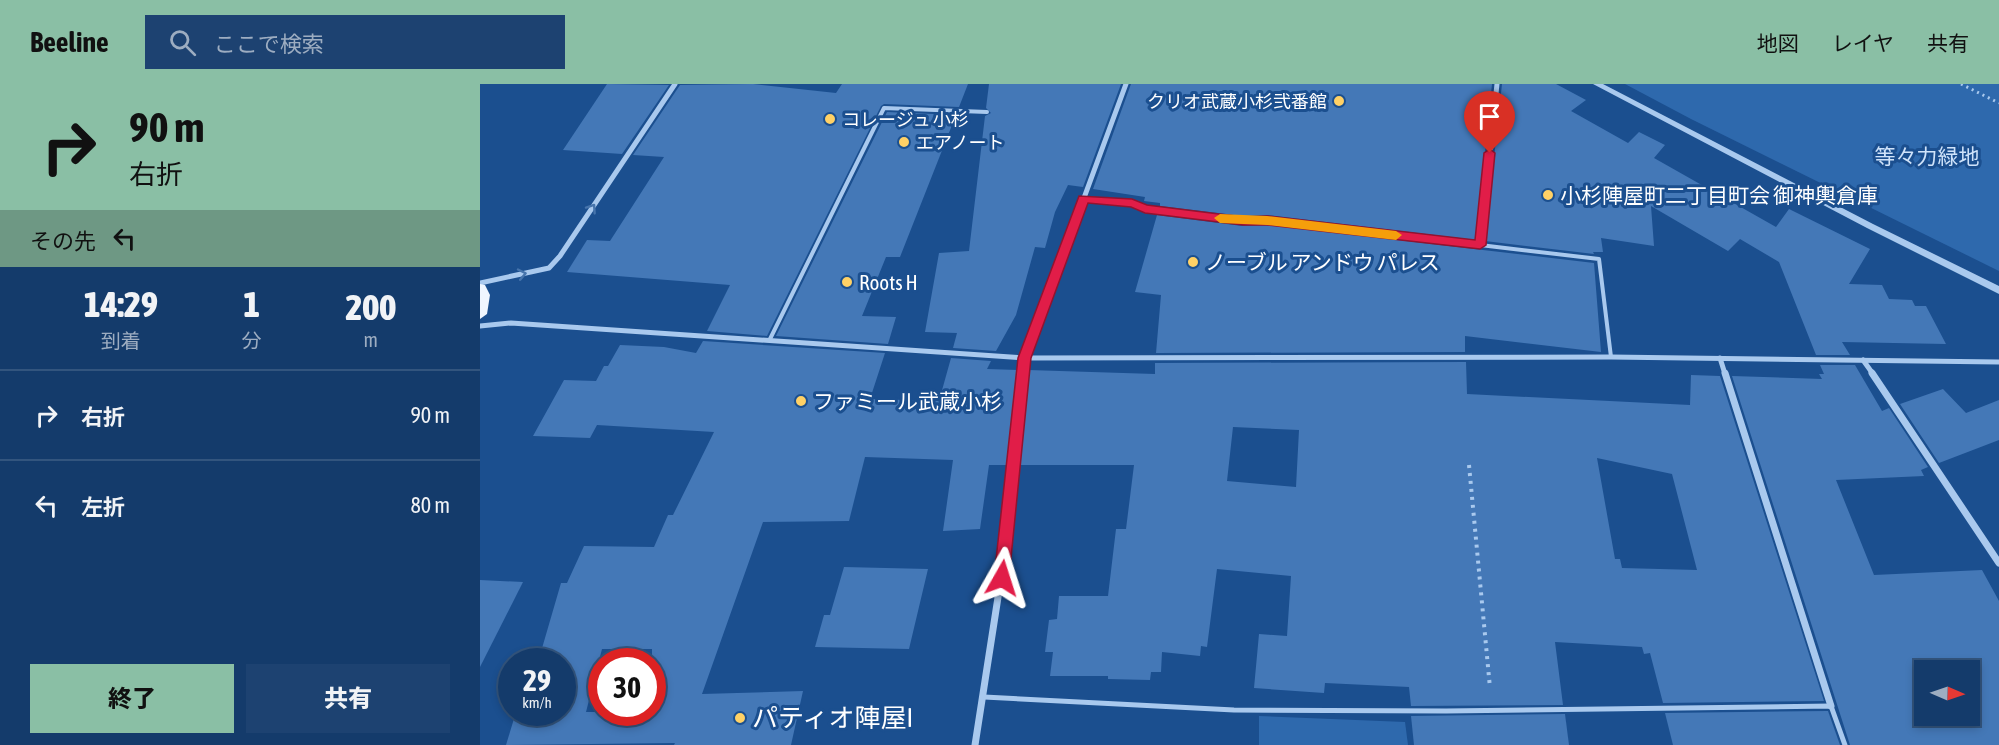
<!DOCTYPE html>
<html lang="ja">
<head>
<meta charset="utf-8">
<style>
  :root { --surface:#143b6b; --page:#1d4271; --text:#f1f3f6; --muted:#9dadc1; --line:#33557e; --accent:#8abfa5 }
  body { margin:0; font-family:"Asap Condensed","Noto Sans JP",sans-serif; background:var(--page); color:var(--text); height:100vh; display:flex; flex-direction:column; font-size:22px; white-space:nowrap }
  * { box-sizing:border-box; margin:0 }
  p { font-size:20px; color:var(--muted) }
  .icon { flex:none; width:33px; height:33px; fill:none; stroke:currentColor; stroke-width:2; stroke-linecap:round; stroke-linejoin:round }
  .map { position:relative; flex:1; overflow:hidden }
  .side { display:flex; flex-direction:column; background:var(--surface); width:480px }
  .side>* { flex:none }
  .guide { background:#8abfa5; color:#111; overflow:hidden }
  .needle { width:39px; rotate:92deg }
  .controls { position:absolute; left:1434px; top:576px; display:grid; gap:12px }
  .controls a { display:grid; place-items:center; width:66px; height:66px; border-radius:0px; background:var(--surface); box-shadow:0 3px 9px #0003,0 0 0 2px var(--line); font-size:30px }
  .speed { position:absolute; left:18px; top:564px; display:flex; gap:12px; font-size:30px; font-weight:700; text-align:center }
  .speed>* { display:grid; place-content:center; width:78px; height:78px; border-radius:50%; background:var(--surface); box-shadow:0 3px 9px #0003,0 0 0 2px var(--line); line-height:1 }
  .speed small { font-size:15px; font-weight:400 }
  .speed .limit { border:9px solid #d22; background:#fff; color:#111 }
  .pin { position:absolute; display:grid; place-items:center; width:51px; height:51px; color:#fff; margin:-62px -26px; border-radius:50% 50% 50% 0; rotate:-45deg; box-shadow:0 0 6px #0007 }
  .pin .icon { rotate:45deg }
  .me { position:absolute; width:66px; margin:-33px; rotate:6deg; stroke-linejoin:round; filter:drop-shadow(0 0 4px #0008) }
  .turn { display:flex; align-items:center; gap:21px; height:126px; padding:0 30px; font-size:27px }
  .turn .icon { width:78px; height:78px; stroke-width:2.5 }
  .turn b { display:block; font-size:42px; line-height:51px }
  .then { display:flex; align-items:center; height:57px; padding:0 30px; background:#0003; gap:12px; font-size:22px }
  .eta { display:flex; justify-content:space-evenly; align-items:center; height:102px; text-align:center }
  .eta b { font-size:36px; font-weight:800; line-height:42px }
  .primary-button { display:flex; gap:12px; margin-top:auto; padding:12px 30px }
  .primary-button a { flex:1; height:69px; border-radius:0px; background:var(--accent); color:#111; font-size:24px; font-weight:800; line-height:69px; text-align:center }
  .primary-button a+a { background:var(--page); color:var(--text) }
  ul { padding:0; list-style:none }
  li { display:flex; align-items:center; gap:18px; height:90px; padding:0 30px; border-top:2px solid var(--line) }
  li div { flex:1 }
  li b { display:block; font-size:22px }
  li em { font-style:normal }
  header { display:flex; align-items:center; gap:36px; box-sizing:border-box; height:84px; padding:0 30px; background:var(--accent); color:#111 }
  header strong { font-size:28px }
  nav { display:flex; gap:33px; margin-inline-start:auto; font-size:21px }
  .search { width:420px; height:54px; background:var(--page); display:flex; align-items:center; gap:15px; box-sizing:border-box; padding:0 21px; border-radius:0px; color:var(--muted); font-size:22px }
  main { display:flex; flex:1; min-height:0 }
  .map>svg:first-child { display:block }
  .green { fill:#2e69ad }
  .building { fill:#4478b7; fill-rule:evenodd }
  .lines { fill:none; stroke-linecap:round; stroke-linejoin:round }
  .path-far1 { stroke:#a9c9ee; stroke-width:3; stroke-dasharray:2 4; stroke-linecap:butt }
  .path { stroke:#a9c9ee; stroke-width:4; stroke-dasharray:3 5; stroke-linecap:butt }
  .service-far1 { stroke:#a9c9ee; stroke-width:4 }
  .service { stroke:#a9c9ee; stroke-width:5 }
  .minor-far1 { stroke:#a9c9ee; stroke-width:5 }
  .minor { stroke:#a9c9ee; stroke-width:7 }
  .tertiary { fill:#a9c9ee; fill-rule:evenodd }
  .primary { fill:#f0f6ff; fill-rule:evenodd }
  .oneway { stroke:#4674ac }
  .route { fill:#e11d48; stroke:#92132f; stroke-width:1.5 }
  .slow { fill:#f59e0b }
  .poi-dot { fill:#ffd166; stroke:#1b4f8f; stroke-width:2 }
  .labels { text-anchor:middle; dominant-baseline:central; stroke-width:6; stroke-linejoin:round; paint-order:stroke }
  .far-poi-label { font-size:18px; fill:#fff; stroke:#1b4f8f; text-anchor:start }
  .park-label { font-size:21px; fill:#cfe3fa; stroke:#1b4f8f }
  .poi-label { font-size:21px; fill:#fff; stroke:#1b4f8f; text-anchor:start }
  .near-poi-label { font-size:26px; fill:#fff; stroke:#1b4f8f; text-anchor:start }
</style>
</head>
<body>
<header>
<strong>Beeline</strong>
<div class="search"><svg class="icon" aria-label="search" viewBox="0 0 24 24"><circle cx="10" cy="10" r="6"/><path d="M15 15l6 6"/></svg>ここで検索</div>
<nav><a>地図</a><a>レイヤ</a><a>共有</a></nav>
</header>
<main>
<section class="side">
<div class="guide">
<div class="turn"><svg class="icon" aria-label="right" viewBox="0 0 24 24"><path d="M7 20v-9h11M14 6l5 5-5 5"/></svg><div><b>90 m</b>右折</div></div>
<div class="then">その先<svg class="icon" aria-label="left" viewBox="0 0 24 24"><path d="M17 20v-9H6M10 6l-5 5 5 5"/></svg></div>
</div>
<div class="eta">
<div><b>14:29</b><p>到着</p></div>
<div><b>1</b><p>分</p></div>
<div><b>200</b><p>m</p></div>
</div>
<ul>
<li><svg class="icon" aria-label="right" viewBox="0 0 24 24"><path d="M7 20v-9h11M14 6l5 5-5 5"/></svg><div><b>右折</b></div><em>90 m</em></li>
<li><svg class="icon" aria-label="left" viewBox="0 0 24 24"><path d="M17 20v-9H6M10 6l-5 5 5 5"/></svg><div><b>左折</b></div><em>80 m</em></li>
</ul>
<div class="primary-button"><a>終了</a><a>共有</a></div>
</section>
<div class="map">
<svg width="1519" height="661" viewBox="0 0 1519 661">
  <rect width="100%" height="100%" fill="#1b4f8f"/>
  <g class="green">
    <path d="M1145,0h374v187l-308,-152z"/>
    <path d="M779,632l146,6 3,23h-149z"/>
  </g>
  <g class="building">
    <path d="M127,0l62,1 -47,69 -59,-4z"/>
    <path d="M273,0l83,9 6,-9h126l-9,23 -75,-3 -3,2 -114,230 -60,-5 23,-46 -163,-13 20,-32 23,1 54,-84 -31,-2 47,-70z"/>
    <path d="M509,0h132l-38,103 -15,-2 -13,27 -10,36 -10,-1 -19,68 -20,36 -43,-3 4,-15 -32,-1 14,-79 30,-2 16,-135 6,-3 -5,-5z"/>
    <path d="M651,0h361l-16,156 -208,-25 -25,1 -83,-10v-3l-16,-2 1,-4 -52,-8z"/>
    <path d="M1022,0h54l30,16 -15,11 57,32 11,-11 26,13 -11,13 122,69 13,-18 81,40 -21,35 33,1 7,14 23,1 3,6h11l20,38 -104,-2 8,13h-34l-37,-93 -39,-23 -12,12 -77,-45 3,40 -53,-8 2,14h-10l1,2 -109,-13z"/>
    <path d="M407,28l69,3 -56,142h-14l-24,59 34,1 -8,27 -112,-8z"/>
    <path d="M677,131l85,11 25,-1 327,38 7,89 -136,-16v16l-309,1 5,-58 -26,-3z"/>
    <path d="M223,257l182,12 -15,46 69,2 12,-43 40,3 -4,8 31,1 -11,95h-18l-9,64 -37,2 10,-71 -88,-3 -16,64 -86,1 -61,172 101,-3 -12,54h-117l1,-2 -169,2 10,-33h46v-50h-24l23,-79h6l17,-37 70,1 14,-32h5l41,-83 -117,-7 -7,13 -57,-2 31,-56 32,1 8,-15h4l12,-21 44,2 32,6zM122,565h50v63h-66z"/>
    <path d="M986,278l1,32 223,11 1,-30 29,1 104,325 -161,2 -13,-50 -6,1 -2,-7 -87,-5 8,63 -152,1 -2,-19 -84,-4 -1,10 -70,-5 5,-54 28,2 4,-60 -74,-7 -10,78 -6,-1 -1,10 -38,-4 -1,20h-10l-1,8 -42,-1v-3h-58l3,-24h-8l4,-32 8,-1 2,-23h49l8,-67h10l8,-64h-115l9,-95 127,4v-11zM753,343l66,3 -3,57 -69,-6zM1117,374l75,16 25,96 -75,-2 -2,-9h-5z"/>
    <path d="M1340,281h35l27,46 7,-3 39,59 -7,3 3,6 -88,4 38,95 108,-5 17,31v144h-149l-118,-369 90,3 -3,-5h5zM1444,586h46v46h-46z"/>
    <path d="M1463,305l23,24 33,-13v40l-60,23 -39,-59z"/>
    <path d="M364,483l84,2 -19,80 -94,-2 9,-32h6z"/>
    <path d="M0,496l43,2 -43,85z"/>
    <path d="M1348,627l12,34h-167l-8,-32z"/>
    <path d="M1085,630l4,31h-155l-3,-29z"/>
  </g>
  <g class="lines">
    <path class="path-far1" d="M1481,0l38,19"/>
    <path class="path" d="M989,381l21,223"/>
    <g class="service-far1">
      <path d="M1000,161l119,14 12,98"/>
      <path d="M290,255l114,-231 103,4"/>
    </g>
    <path class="service" d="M504,613l250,13 212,1 385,-5 14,39"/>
    <g class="minor-far1">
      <path d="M603,115l49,4 13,6 98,12 24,-1 213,25 17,-161"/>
      <path d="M0,199l69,-15 11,-12 115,-172"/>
      <path d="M0,242l31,-3 514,35 586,-1 388,5"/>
      <path d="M1240,274l5,16"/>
      <path d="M1383,276l10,14"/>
      <path d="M543,290l2,-16 101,-274"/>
    </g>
    <g class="minor">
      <path d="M1245,289l106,333"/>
      <path d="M1392,289l127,190"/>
      <path d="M495,661l26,-167 22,-205"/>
    </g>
    <path class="tertiary" d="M1113,0h10l270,140 126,62v8l-132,-66z"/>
    <path class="primary" d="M0,200l5,1 5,10 -3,19 -7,5z"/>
  </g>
  <defs><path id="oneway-chevron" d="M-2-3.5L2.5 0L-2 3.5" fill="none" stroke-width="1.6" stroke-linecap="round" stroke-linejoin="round" transform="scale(1.5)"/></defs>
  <g class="oneway">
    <use href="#oneway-chevron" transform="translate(112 124) rotate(-56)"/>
    <use href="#oneway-chevron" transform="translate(42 190) rotate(-12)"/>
  </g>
  <path class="route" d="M1010,65l5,4 -9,92 -6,4 -213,-24h-24l-98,-12 -14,-6 -43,-4 -57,155 -22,220 -2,5 -5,2 -6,-2 -2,-5 24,-220 61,-162 53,3 15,6 96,12 24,-1 208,24 9,-87z"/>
  <path class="slow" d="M740,130l47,2 129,15 6,4 -6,5 -129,-15 -47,-2 -6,-5z"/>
  <g class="poi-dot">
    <circle cx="859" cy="17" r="6"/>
    <circle cx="350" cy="35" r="6"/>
    <circle cx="424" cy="58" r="6"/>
    <circle cx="1068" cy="111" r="6"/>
    <circle cx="713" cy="178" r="6"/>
    <circle cx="367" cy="198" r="6"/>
    <circle cx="321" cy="317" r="6"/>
    <circle cx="260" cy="634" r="6"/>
  </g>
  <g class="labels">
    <g class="far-poi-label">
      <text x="847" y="17" text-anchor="end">クリオ武蔵小杉弐番館</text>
      <text x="362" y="35">コレージュ 小杉</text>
      <text x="436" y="58">エアノート</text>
    </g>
    <g class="park-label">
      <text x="1447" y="72">等々力緑地</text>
    </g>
    <g class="poi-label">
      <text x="1080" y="111">小杉陣屋町二丁目町会 御神輿倉庫</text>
      <text x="725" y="178">ノーブル アンドウ パレス</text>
      <text x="379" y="198">Roots H</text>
      <text x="333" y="317">ファミール武蔵小杉</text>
    </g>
    <g class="near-poi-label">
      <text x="272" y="634">パティオ陣屋I</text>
    </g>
  </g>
</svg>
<div class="controls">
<a><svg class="needle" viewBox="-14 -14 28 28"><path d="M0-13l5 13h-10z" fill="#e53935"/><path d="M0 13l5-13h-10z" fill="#9dadc1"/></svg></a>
</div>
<div class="speed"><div>29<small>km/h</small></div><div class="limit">30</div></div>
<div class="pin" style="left:1010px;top:69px;background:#d93025"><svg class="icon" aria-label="arrive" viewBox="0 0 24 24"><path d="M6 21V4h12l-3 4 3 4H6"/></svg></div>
<svg class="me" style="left:522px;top:494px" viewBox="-20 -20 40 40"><path d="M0-17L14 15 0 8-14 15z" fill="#e11d48" stroke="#fff" stroke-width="4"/></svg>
</div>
</main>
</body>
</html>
